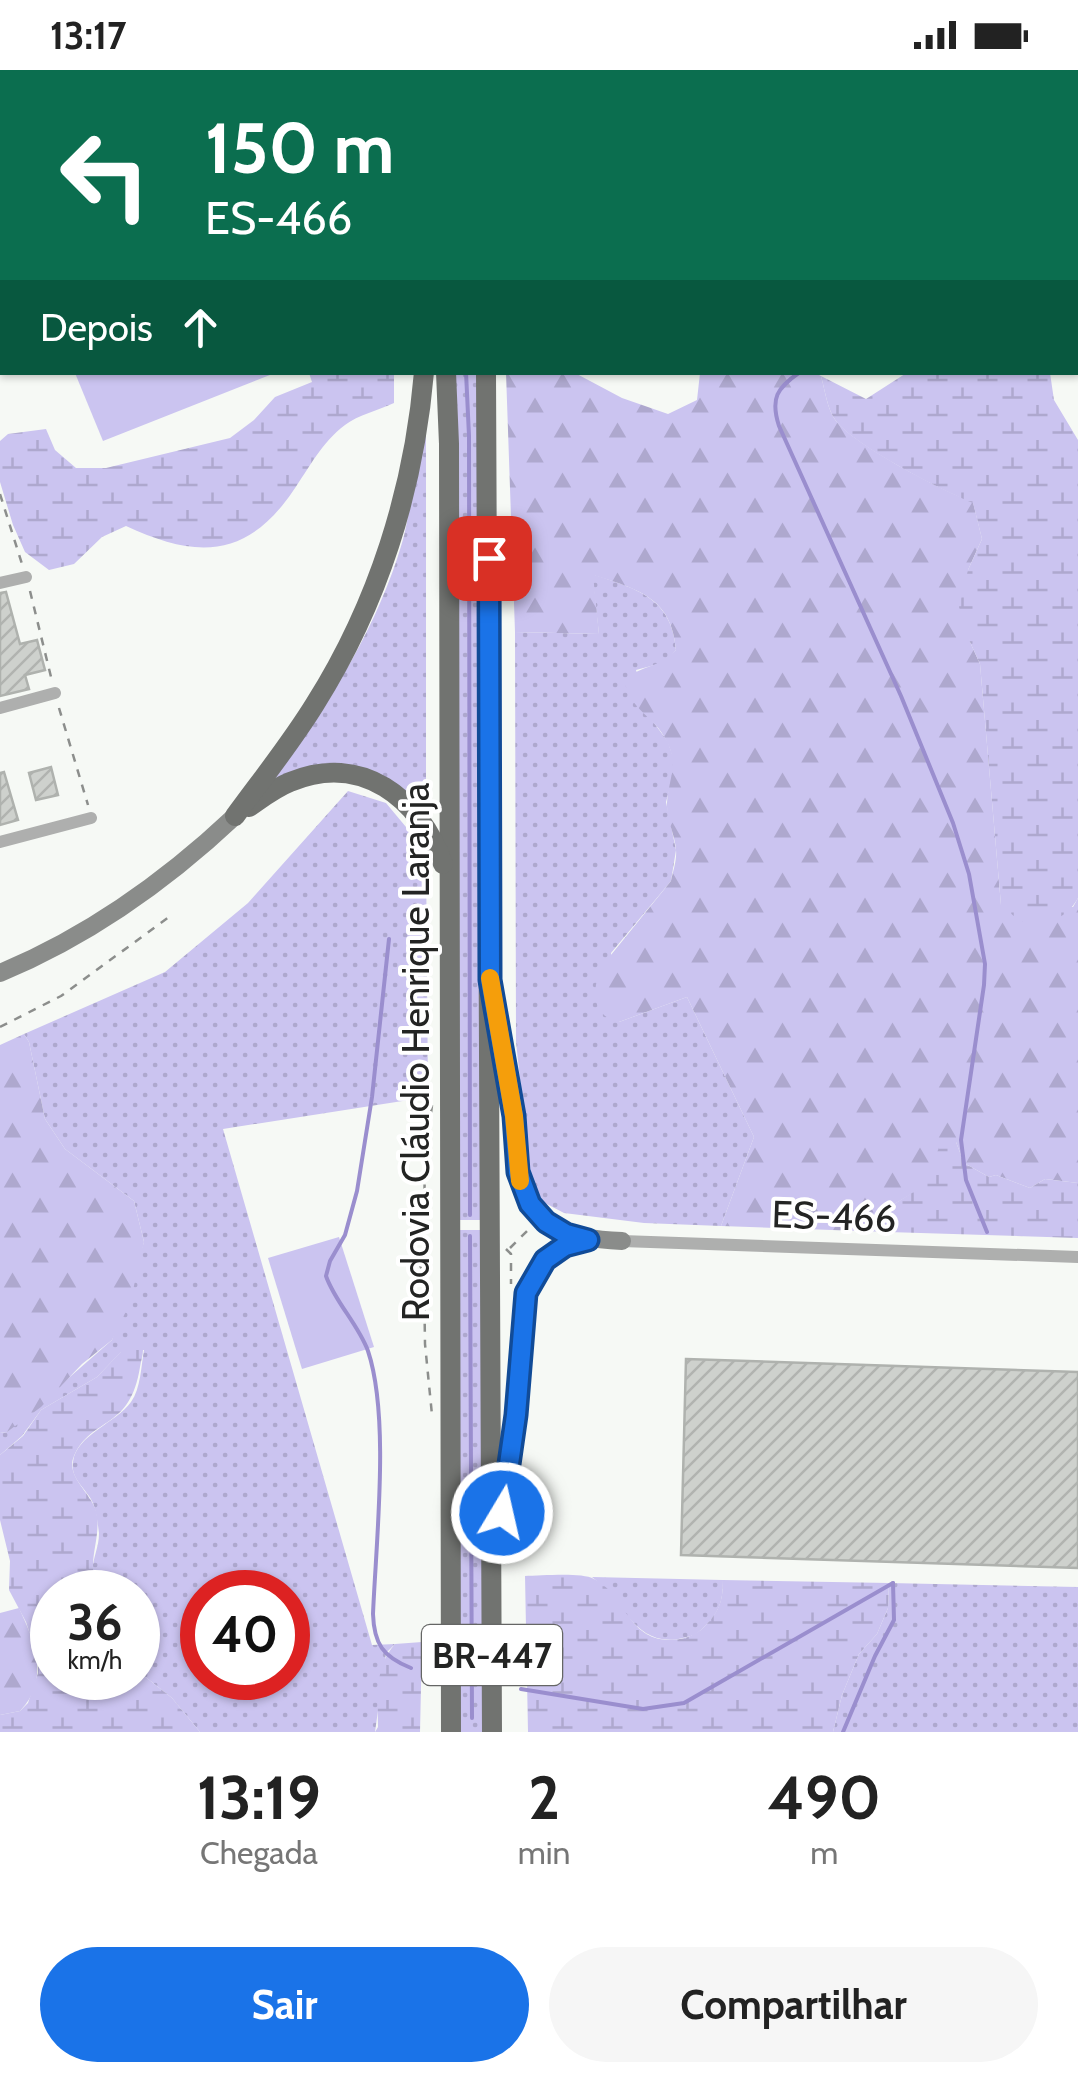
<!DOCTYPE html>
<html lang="pt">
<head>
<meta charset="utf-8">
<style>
  :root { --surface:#fff; --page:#f6f6f6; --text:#222; --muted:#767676; --accent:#1a73e8 }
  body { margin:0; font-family:Cabin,sans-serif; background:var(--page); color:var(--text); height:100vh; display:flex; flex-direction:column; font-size:38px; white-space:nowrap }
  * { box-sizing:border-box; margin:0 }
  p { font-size:32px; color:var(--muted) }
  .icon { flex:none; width:55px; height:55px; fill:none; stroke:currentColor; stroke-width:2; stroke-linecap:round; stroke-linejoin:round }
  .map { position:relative; height:1662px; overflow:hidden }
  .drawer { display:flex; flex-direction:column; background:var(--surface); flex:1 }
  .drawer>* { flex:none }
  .banner { position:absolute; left:0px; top:0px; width:1080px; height:305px; box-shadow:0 2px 8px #0004; background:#0b6e4f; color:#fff; overflow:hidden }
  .speed { position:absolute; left:30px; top:1500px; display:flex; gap:20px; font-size:50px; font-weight:700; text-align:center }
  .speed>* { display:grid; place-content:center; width:130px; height:130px; border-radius:50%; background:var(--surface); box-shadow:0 2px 8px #0004; line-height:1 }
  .speed small { font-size:25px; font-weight:400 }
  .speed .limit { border:15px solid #d22; background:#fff; color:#111 }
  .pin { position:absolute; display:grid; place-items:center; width:85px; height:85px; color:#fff; margin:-42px; border-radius:20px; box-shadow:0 5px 15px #0006 }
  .me { position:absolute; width:110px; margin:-55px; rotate:9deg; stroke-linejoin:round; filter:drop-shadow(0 0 8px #0008) }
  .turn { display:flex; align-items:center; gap:35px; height:210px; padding:0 40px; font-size:45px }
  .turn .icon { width:130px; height:130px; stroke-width:2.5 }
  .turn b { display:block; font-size:70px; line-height:85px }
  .then { display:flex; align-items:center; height:95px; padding:0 40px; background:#0003; gap:20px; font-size:38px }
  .eta { display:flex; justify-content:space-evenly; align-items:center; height:170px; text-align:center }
  .eta b { font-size:60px; font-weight:700; line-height:70px }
  .cta { display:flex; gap:20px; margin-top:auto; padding:20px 40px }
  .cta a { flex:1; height:115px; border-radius:60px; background:var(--accent); color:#fff; font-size:40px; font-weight:700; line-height:115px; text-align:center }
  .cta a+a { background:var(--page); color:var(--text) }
  .status { display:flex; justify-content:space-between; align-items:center; height:70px; padding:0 50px; background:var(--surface); direction:ltr }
  .status svg { height:28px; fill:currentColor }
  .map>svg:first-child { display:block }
  .grass { fill:url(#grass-dots); fill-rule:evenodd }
  .forest { fill:url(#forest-firs) }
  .wetland { fill:url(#wetland-marsh) }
  .pitch { fill:#cbc4f0 }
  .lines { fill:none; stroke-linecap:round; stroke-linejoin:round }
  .stream { stroke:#9a8ece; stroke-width:4 }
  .building { fill:url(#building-hatch); stroke:#afb2ae; stroke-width:2.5 }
  .path { stroke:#8c8e8c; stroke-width:2.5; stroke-dasharray:8 8; stroke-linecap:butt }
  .street { stroke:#aeafae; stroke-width:12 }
  .secondary { stroke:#8a8c8a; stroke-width:18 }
  .primary { stroke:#717370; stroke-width:20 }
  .route-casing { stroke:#114b97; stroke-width:25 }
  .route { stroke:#1a73e8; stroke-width:18 }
  .slow { stroke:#f59e0b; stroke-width:18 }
  .labels { text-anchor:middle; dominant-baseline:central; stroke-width:8; stroke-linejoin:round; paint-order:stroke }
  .shield { fill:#fff; stroke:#656665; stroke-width:2.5 }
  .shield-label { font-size:35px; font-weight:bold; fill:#232423 }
  .street-label { font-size:38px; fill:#232423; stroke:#fff }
</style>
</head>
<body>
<div class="status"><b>13:17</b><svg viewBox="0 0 49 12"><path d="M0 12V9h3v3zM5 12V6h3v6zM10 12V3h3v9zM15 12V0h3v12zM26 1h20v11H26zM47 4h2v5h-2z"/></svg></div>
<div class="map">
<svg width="1078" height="1662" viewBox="0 0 1078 1662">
  <defs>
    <pattern id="grass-dots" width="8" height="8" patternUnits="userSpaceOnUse" patternTransform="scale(2.5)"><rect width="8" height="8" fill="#cbc4f0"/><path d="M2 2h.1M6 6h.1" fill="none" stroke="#aea8ce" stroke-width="1.8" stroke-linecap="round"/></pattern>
    <pattern id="forest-firs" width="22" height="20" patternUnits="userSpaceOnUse" patternTransform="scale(2.5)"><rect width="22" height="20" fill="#cbc4f0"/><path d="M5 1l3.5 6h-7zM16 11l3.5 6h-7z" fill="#aea8ce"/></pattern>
    <pattern id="wetland-marsh" width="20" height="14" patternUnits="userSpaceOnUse" patternTransform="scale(2.5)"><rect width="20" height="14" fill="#cbc4f0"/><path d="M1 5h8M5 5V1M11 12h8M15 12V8" fill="none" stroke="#aea8ce"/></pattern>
    <pattern id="building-hatch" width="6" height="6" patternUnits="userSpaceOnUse" patternTransform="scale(2.5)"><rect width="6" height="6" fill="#ced1cd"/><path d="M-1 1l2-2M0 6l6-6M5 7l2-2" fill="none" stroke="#b1b3b0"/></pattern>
  </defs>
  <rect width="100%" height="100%" fill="#f6f9f5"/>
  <g class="grass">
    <path d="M454,303h24l5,847h-24z"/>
    <path d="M426,359v384l-35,-31 -120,-2c56,-73 105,-149 131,-237 10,-33 11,-87 24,-114z"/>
    <path d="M592,504c44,15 80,23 84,76l-10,12 -30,8 13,46 19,26 5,15 1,16 -8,29 10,48 -5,31 -60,72 8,69 68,-25 67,140 -33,89 -77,-3 -80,-10 -21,-11 -12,-21 -15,-139 -1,-410 84,2z"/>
    <path d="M348,721l38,12 40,48 2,246 -205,32 149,516 23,-1 -9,9 -11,79h-175l-28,-34 -34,-27v-79h-38c-16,-25 -1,-36 -1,-59 -1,-8 -3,-23 -6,-30 -6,-14 -23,-24 -20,-41 3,-27 43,-39 58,-60 10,-14 10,-36 13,-52l-23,2 -24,25 -56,33 -19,26 -22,19v-22l7,-1 105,-92 32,-98 -10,-41 -69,-52 -20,-30 -16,-77 -5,-8 141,-62 83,-69zM202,1522h86v86h-86z"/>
    <path d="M459,1160h24l1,502h-24z"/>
    <path d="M592,1507l131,3c0,22 -4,33 -20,48 -7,7 -11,8 -20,10 -46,12 -61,-38 -91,-61z"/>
    <path d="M889,1513l189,4v145h-245l9,-37 17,-41 18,-20 11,-26z"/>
  </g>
  <g class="forest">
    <path d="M506,303h69l47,25 46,16 29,-14 3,-27h115l6,3c4,14 6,33 15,45 19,24 106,70 137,81l9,37 -14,31 2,72 10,22 21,241 72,2 5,-9v285l-33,-4 -15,9 -34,-13 -7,2 -25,-14 -8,-21 -33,45 -32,19 -3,26 -167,-6 33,-89 -67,-140 -68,25c-29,-6 -27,-34 -17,-56l69,-85c2,-10 6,-21 5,-31 -1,-16 -10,-31 -9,-47 1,-22 12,-38 0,-61 -13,-28 -37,-30 -43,-63 17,-13 37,-12 52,-29 -4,-53 -39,-61 -83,-75l6,59 -84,-2z"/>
    <path d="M24,964l5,8 16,77 20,30 69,52 10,41 -14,61 -18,37 -30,24 -41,43 -34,25 -7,1v-388z"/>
    <path d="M19,1538c16,34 31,72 1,103l-20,4v-102z"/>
  </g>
  <g class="wetland">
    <path d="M908,302l142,1 4,27 24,40v458c-10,19 -35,32 -56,23 -7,-3 -15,-11 -21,-16l-21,-241 -10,-22 -11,-35 9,-37 14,-31 -9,-36c-32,-13 -118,-57 -137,-82 -9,-12 -11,-31 -15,-45l45,23z"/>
    <path d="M309,303h85v30c-15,7 -36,12 -49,22 -23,17 -36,43 -52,66 -47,69 -98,67 -167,35l-24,11 -28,27 -25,6 -24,-18 -12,-27 -13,-43v-41l8,-7 38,-5 9,21 21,18h30l124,-30 24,-18 21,-23 37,-15z"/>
    <path d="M943,1068l13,4 8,21 25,14 7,-2 34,13 15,-9 33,4v55l-190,-6 3,-26 32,-20z"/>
    <path d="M134,1268h5c7,11 3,17 1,29 -10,64 -48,49 -66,89 -9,20 17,37 22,55 7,28 -13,55 4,81h-48v86h86v-7l34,27 28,34h-200v-17l20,-4 8,-8 10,-30v-15l-12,-36 -17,-32 1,-29 -10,-41v-65l23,-19 18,-26 56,-33z"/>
    <path d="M525,1506c16,0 56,-4 69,3 32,16 33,60 75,61 13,0 26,-4 35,-13 15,-15 19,-26 19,-47l166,3 -1,25 -11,26 -18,20 -17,41 -9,37h-305z"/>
    <path d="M422,1572l-2,90h-45l3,-5c0,-30 -4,-60 17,-83z"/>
  </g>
  <g class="pitch">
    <path d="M75,303h200l-172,68z"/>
    <path d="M339,1167l35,110 -72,22 -34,-111z"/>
  </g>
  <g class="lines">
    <g class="stream">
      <path d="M404,0l1,2"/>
      <path d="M742,0v2"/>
      <path d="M893,2v-2"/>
      <path d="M1078,157v1"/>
      <path d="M466,302l3,64 1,779"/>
      <path d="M800,302c-23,16 -30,26 -21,54l122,270 52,127 16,51 16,90 -1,21 -23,155 5,40 21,52"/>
      <path d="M389,869l-17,158 -15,94 -12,44 -15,26 -4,15c9,26 32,48 42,75 22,66 8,190 5,263 1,30 10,43 38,54"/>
      <path d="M470,1166l2,482"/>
      <path d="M521,1619l122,20 41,-6 209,-120"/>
      <path d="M843,1662l32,-76 19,-36 -1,-37"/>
    </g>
  </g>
  <g class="building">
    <path d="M6,522l14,52 17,-4 8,30 -20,5 4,14 -29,7v-103z"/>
    <path d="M51,697l7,28 -22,5 -7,-27z"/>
    <path d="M4,702l14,48 -18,5v-52z"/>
    <path d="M686,1289l392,13v196l-397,-13z"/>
  </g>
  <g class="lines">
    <g class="path">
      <path d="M0,424l22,70"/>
      <path d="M30,521l22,90"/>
      <path d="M59,638l29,97"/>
      <path d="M0,957l61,-31 108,-79"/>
      <path d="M432,1035l-7,59 -1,51 -10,18v20l10,21 1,70 7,71"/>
      <path d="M510,1178l19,-19"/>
      <path d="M506,1179l5,5v30"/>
    </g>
    <g class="street">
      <path d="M0,513l26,-6"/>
      <path d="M0,638l55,-15"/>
      <path d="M0,772l91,-24"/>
      <path d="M622,1171l456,16"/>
    </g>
    <g class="secondary">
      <path d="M0,903c89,-37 165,-91 235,-157"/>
      <path d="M495,940c7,35 14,71 19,107 2,18 2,36 4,54 7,59 56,68 104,70"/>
      <path d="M497,1474l15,-96 14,-155 19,-33 20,-14 23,-6"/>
    </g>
    <g class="primary">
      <path d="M383,0l1,2"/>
      <path d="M425,0l1,2"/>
      <path d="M446,302l3,72 2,1288"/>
      <path d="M486,302l6,1360"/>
      <path d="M249,737c13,-9 26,-19 41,-25 71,-30 130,16 153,82"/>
      <path d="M235,746c27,-37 56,-73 80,-112 63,-100 99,-214 109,-332"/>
    </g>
  </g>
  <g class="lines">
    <defs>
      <path id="route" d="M489,488l1,422 24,136 4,56 12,32 16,18 20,12 22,6 -23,6 -20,14 -19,33 -10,122 -14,98"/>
    </defs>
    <use href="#route" class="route-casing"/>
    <use href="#route" class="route"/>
    <path class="slow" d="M490,908l24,138 6,65"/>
  </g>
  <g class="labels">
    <rect class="shield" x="422" y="1555" width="140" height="60" rx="8"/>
    <g class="shield-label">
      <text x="492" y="1585">BR-447</text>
    </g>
    <g class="street-label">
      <text transform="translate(415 982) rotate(-90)">Rodovia Cláudio Henrique Laranja</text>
      <text transform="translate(834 1146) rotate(2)">ES-466</text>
    </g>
  </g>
</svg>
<div class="speed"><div>36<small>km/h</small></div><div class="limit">40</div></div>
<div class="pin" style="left:489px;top:488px;background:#d93025"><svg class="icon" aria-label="arrive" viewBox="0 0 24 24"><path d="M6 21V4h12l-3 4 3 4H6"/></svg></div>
<svg class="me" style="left:502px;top:1443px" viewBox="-20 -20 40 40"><circle r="17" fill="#1a73e8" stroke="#fff" stroke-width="3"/><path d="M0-11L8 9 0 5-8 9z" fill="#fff"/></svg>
<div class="banner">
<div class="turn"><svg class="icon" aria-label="left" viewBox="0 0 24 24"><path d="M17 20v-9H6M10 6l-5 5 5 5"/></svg><div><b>150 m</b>ES-466</div></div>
<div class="then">Depois<svg class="icon" aria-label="ahead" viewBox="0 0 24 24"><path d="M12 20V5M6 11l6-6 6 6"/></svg></div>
</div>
</div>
<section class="drawer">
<div class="eta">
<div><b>13:19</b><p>Chegada</p></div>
<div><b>2</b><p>min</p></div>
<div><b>490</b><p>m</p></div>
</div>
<div class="cta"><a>Sair</a><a>Compartilhar</a></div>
</section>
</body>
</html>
